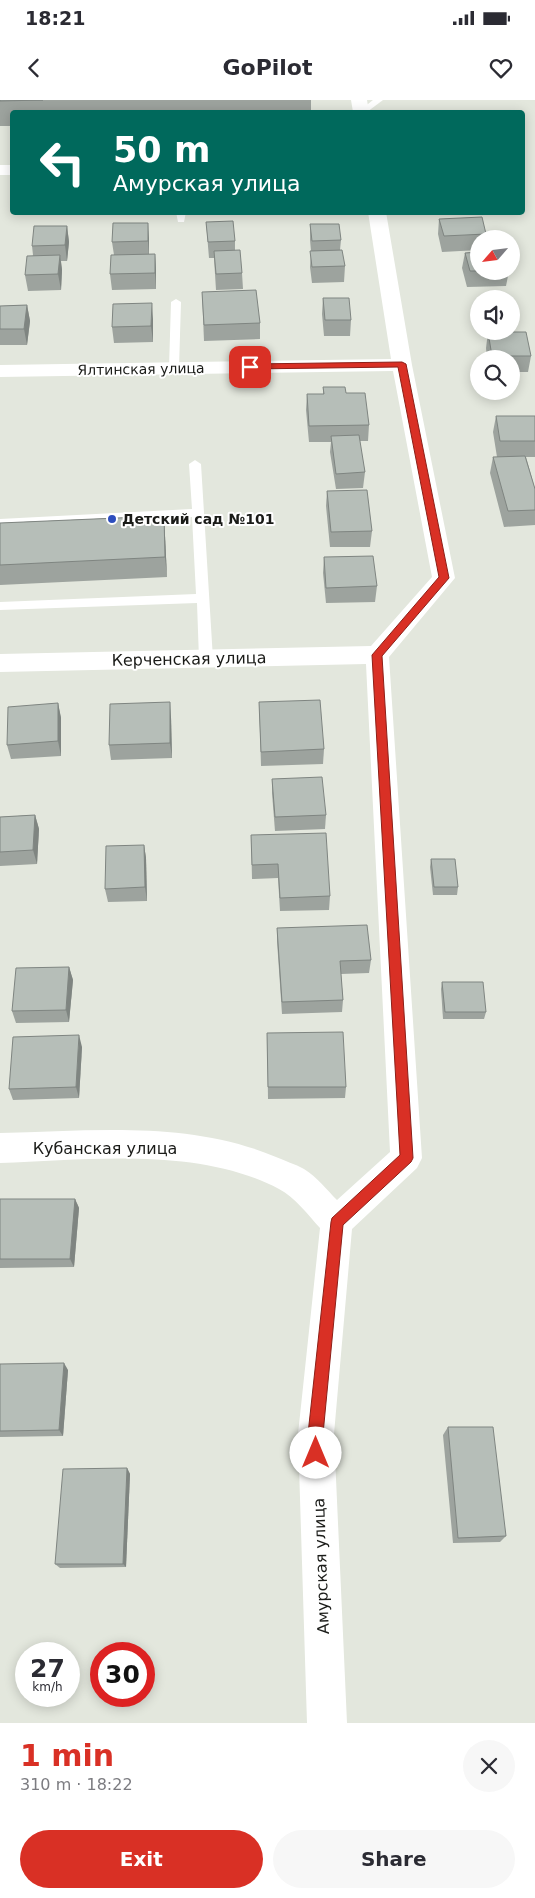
<!DOCTYPE html>
<html lang="en">
<head>
<meta charset="utf-8">
<style>
  :root { --surface:#fff; --page:#f7f7f7; --text:#2b2b33; --muted:#7c7c81; --accent:#d93025 }
  body { margin:0; font-family:"DejaVu Sans",sans-serif; background:var(--page); color:var(--text); height:100vh; display:flex; flex-direction:column; font-size:19px; white-space:nowrap }
  * { box-sizing:border-box; margin:0 }
  p { font-size:16px; color:var(--muted) }
  .icon { flex:none; width:28px; height:28px; fill:none; stroke:currentColor; stroke-width:2; stroke-linecap:round; stroke-linejoin:round }
  .map { position:relative; height:1623px; overflow:hidden }
  .sheet { display:flex; flex-direction:column; background:var(--surface); flex:1 }
  .sheet>* { flex:none }
  .banner { position:absolute; left:10px; top:10px; width:515px; height:105px; border-radius:5px; box-shadow:0 2px 12px #0003; background:#00695c; color:#fff; overflow:hidden }
  .needle { width:32px; rotate:242deg }
  .controls { position:absolute; left:470px; top:130px; display:grid; gap:10px }
  .controls a { display:grid; place-items:center; width:50px; height:50px; border-radius:50%; background:var(--surface); box-shadow:0 2px 12px #0003; font-size:25px }
  .speed { position:absolute; left:15px; top:1542px; display:flex; gap:10px; font-size:25px; font-weight:700; text-align:center }
  .speed>* { display:grid; place-content:center; width:65px; height:65px; border-radius:50%; background:var(--surface); box-shadow:0 2px 12px #0003; line-height:1 }
  .speed small { font-size:12px; font-weight:400 }
  .speed .limit { border:8px solid #d22; background:#fff; color:#111 }
  .pin { position:absolute; display:grid; place-items:center; width:42px; height:42px; color:#fff; margin:-21px; border-radius:10px; box-shadow:0 2px 8px #0006 }
  .me { position:absolute; width:55px; margin:-28px; rotate:0deg; stroke-linejoin:round; filter:drop-shadow(0 0 4px #0008) }
  .turn { display:flex; align-items:center; gap:18px; height:105px; padding:0 20px; font-size:22px }
  .turn .icon { width:65px; height:65px; stroke-width:2.5 }
  .turn b { display:block; font-size:35px; line-height:42px }
  .round { display:grid; place-items:center; flex:none; width:52px; height:52px; border-radius:26px; background:var(--page) }
  .head { display:flex; align-items:center; justify-content:space-between; height:85px; padding:0 20px }
  h1 { font-size:30px; font-weight:600; line-height:38px; color:var(--accent) }
  .button { display:flex; gap:10px; margin-top:auto; padding:10px 20px }
  .button a { flex:1; height:58px; border-radius:30px; background:var(--accent); color:#fff; font-size:20px; font-weight:600; line-height:58px; text-align:center }
  .button a+a { background:var(--page); color:var(--text) }
  .status { display:flex; justify-content:space-between; align-items:center; height:35px; padding:0 25px; background:var(--surface); direction:ltr }
  .status svg { height:14px; fill:currentColor }
  header { display:flex; justify-content:space-between; align-items:center; height:65px; padding:0 20px; background:var(--surface); font-size:22px; font-weight:600 }
  .map>svg:first-child { display:block }
  .lines { fill:none; stroke-linecap:round; stroke-linejoin:round }
  .lane { fill:#fff; fill-rule:evenodd }
  .street { fill:#fff; fill-rule:evenodd }
  .wall { fill:#9da39e }
  .shaded-wall { fill:#7f8581 }
  .building { fill:#b6beb8; stroke:#7f8581 }
  .route { fill:#d93025; stroke:#8d1f18 }
  .poi-dot { fill:#2d4ebe; stroke:#fff; stroke-width:2 }
  .labels { text-anchor:middle; dominant-baseline:central; stroke-width:4; stroke-linejoin:round; paint-order:stroke }
  .far-street-label { font-size:14px; fill:#1a1b18; stroke:#fff }
  .far-poi-label { font-size:14px; font-weight:bold; fill:#1a1b18; stroke:#fff; text-anchor:start }
  .street-label { font-size:16px; fill:#1a1b18; stroke:#fff }
</style>
</head>
<body>
<div class="status"><b>18:21</b><svg viewBox="0 0 49 12"><path d="M0 12V9h3v3zM5 12V6h3v6zM10 12V3h3v9zM15 12V0h3v12zM26 1h20v11H26zM47 4h2v5h-2z"/></svg></div>
<header><svg class="icon" aria-label="back" viewBox="0 0 24 24"><path d="M15 5l-7 7 7 7"/></svg>GoPilot<svg class="icon" aria-label="heart" viewBox="0 0 24 24"><path d="M12 20l-8-8c-3-5 5-10 8-4 3-6 11-1 8 4z"/></svg></header>
<div class="map">
<svg width="535" height="1623" viewBox="0 0 535 1623">
  <rect width="100%" height="100%" fill="#e3e7dd"/>
  <g class="lines">
    <g class="lane">
      <path d="M373,0h10l-16,12h-9z"/>
      <path d="M176,112h10l-2,10h-6z"/>
      <path d="M176,199l5,3 -2,66 -5,3 -5,-3 2,-66z"/>
      <path d="M195,360l6,4 12,195 -2,3h-10l-2,-3 -2,-56 -197,7v-8l196,-8 -4,-77 -192,10v-8l192,-10 -3,-45z"/>
    </g>
    <g class="street">
      <path d="M351,0h16l2,12h-16z"/>
      <rect x="0" y="65" width="12" height="10"/>
      <path d="M368,112h18l26,153 43,213 -66,79 33,501 -5,10 -65,61 -18,205 13,289h-40l-9,-289 22,-206c-12,-13 -25,-31 -41,-39 -81,-43 -191,-29 -279,-26v-30c92,-2 189,-13 276,24 9,4 19,7 28,12 13,8 23,21 33,31l53,-48 -24,-488 -366,8v-18l371,-8 61,-69 -39,-206 -393,6v-12l391,-6z"/>
    </g>
  </g>
  <g class="wall">
    <path d="M0,0h311v12h-299v14h-12z"/>
    <rect x="34" y="112" width="34" height="2"/>
    <path d="M439,119l47,15v5h-7v11l-37,2 -4,-18z"/>
    <path d="M206,122l29,19v9l7,23 1,16 -27,1 -2,-32h-5z"/>
    <path d="M310,124l31,16 -1,10 5,16 -1,16 -32,1 -2,-16 1,-16 -1,-11z"/>
    <path d="M67,126l2,16 -2,19h-6l1,9 -1,20 -33,1 -3,-16 8,-20 -1,-9z"/>
    <path d="M149,138v16h6l1,16v19l-44,1 -2,-16 4,-19 -2,-13z"/>
    <path d="M479,152v19h30l-3,15 -39,1 -5,-19 3,-15z"/>
    <path d="M202,192l58,31v16l-56,2z"/>
    <path d="M323,198l28,22 -1,16h-26l-2,-22z"/>
    <path d="M27,205l3,16 -3,24h-27v-39z"/>
    <path d="M153,219v23l-39,1 -2,-16z"/>
    <path d="M488,232l43,24 -3,16h-17v-13h-24l-1,-11z"/>
    <path d="M323,287l23,6 23,32 -1,16h-9l6,31 -2,16 -27,1 -6,-37 1,-10h-22l-3,-32 1,-16h16z"/>
    <path d="M496,316h39v41h-9l9,32v36l-31,2 -14,-54 3,-16h4l-4,-25z"/>
    <path d="M327,391l45,40 -2,16h-40l-4,-41z"/>
    <path d="M164,416l1,20 2,41 -167,8v-62z"/>
    <path d="M324,457l53,29 -2,16 -49,1 -3,-30z"/>
    <path d="M259,602l65,47 -1,15 -62,2z"/>
    <path d="M58,603l3,15v38l-50,3 -4,-14z"/>
    <path d="M171,617l1,41 -61,2 -2,-15z"/>
    <path d="M272,679l54,36 -1,14 -50,2 -3,-38z"/>
    <path d="M35,715l4,14 -2,35 -37,2v-49z"/>
    <path d="M251,735l79,61 -1,14 -49,1 -2,-33 -26,1z"/>
    <path d="M144,745l2,13 1,43 -39,1 -3,-13z"/>
    <path d="M431,759l27,28 -1,8h-24l-3,-28z"/>
    <path d="M277,828l94,32 -2,13 -28,1 2,26 -1,12 -60,2 -5,-73z"/>
    <path d="M69,867l4,13 -4,42 -53,1 -4,-12z"/>
    <path d="M442,882l44,30 -2,7h-41l-2,-30z"/>
    <path d="M267,933l79,54 -1,11 -77,1z"/>
    <path d="M82,947l-3,51 -66,2 -4,-11z"/>
    <path d="M0,1099h75l4,9 -5,59 -74,1z"/>
    <path d="M0,1264l68,6 -5,66 -63,1z"/>
    <path d="M448,1327l58,109 -6,6 -47,1 -10,-108z"/>
    <path d="M127,1368l3,6 -4,93 -66,1 -5,-4z"/>
  </g>
  <g class="shaded-wall">
    <path d="M148,123l1,15v19l-1,-16z"/>
    <path d="M67,126l2,16 -2,19 -2,-16z"/>
    <path d="M155,154l1,16v19l-1,-16z"/>
    <path d="M60,155l2,15 -1,20 -3,-16z"/>
    <path d="M152,203l1,16v23l-2,-16z"/>
    <path d="M27,205l3,16 -3,24 -3,-16z"/>
    <path d="M164,416l1,20 2,41 -2,-20z"/>
    <path d="M170,602l1,15 1,41 -2,-15z"/>
    <path d="M58,603l3,15v38l-3,-15z"/>
    <path d="M35,715l4,14 -2,35 -4,-14z"/>
    <path d="M144,745l2,13 1,43 -2,-14z"/>
    <path d="M69,867l4,13 -4,42 -3,-12z"/>
    <path d="M79,935l3,12 -3,51 -3,-11z"/>
    <path d="M75,1099l4,9 -5,59 -4,-8z"/>
    <path d="M64,1263l4,7 -5,66 -4,-6z"/>
    <path d="M127,1368l3,6 -4,93 -3,-3z"/>
  </g>
  <g class="building">
    <path d="M0,0h43l-43,1z"/>
    <path d="M482,117l4,17 -42,2 -5,-17z"/>
    <path d="M233,121l2,20 -27,1 -2,-20z"/>
    <path d="M113,123h35v18l-36,1z"/>
    <path d="M310,124h29l2,16 -29,1z"/>
    <path d="M34,126h33l-2,19 -33,1z"/>
    <path d="M240,150l2,23 -26,1 -2,-23z"/>
    <path d="M342,150l3,16 -33,1 -2,-16z"/>
    <path d="M479,152v19h-9l-5,-18z"/>
    <path d="M155,154v19l-45,1 1,-19z"/>
    <path d="M60,155l-2,19 -33,1 2,-19z"/>
    <path d="M256,190l4,33 -56,2 -2,-33z"/>
    <path d="M323,198h26l2,22h-26z"/>
    <path d="M152,203l-1,23 -39,1 1,-23z"/>
    <path d="M27,205l-3,24h-24v-23z"/>
    <path d="M488,232h38l5,24h-39z"/>
    <path d="M323,287h22l1,6h19l4,32 -60,1 -2,-32h17z"/>
    <path d="M496,316h39v25h-35z"/>
    <path d="M359,335l6,37 -29,2 -5,-38z"/>
    <path d="M525,356l10,33v21l-27,1 -15,-54z"/>
    <path d="M367,390l5,41 -41,1 -4,-41z"/>
    <path d="M164,416l1,41 -165,8v-42z"/>
    <path d="M373,456l4,30 -51,2 -2,-31z"/>
    <path d="M320,600l4,49 -63,3 -2,-50z"/>
    <path d="M170,602v41l-61,2 1,-41z"/>
    <path d="M58,603v38l-51,4 1,-38z"/>
    <path d="M322,677l4,38 -51,2 -3,-38z"/>
    <path d="M35,715l-2,35 -33,2v-35z"/>
    <path d="M326,733l4,63 -50,2 -2,-34 -26,1 -1,-30z"/>
    <path d="M144,745l1,42 -40,2 1,-43z"/>
    <path d="M431,759h24l3,28h-24z"/>
    <path d="M367,825l4,35 -31,1 3,39 -61,2 -5,-74z"/>
    <path d="M69,867l-3,43 -54,1 4,-43z"/>
    <path d="M442,882h41l3,30h-41z"/>
    <path d="M343,932l3,55h-78l-1,-54z"/>
    <path d="M79,935l-3,52 -67,2 4,-52z"/>
    <path d="M0,1099h75l-5,60h-70z"/>
    <path d="M64,1263l-5,67 -59,1v-67z"/>
    <path d="M448,1327h45l13,109 -48,2z"/>
    <path d="M127,1368l-4,96h-68l8,-95z"/>
  </g>
  <path class="route" d="M402,262l4,2 43,214 -67,78 31,502 -2,4 -68,63 -20,209 1,19 -2,5 -6,2 -5,-2 -2,-5 -1,-19 23,-212 1,-4 68,-63 -28,-500 67,-78 -41,-210 -148,2 -4,-2 4,-3z"/>
  <circle class="poi-dot" cx="112" cy="419" r="5"/>
  <g class="labels">
    <g class="far-street-label">
      <text transform="translate(141 269) rotate(-1)">Ялтинская улица</text>
    </g>
    <g class="far-poi-label">
      <text x="122" y="419">Детский сад №101</text>
    </g>
    <g class="street-label">
      <text transform="translate(189 559) rotate(-1)">Керченская улица</text>
      <text x="105" y="1048">Кубанская улица</text>
      <text transform="translate(321 1466) rotate(-92)">Амурская улица</text>
    </g>
  </g>
</svg>
<div class="controls">
<a><svg class="needle" viewBox="-14 -14 28 28"><path d="M0-13l5 13h-10z" fill="#e53935"/><path d="M0 13l5-13h-10z" fill="#7c7c81"/></svg></a>
<a><svg class="icon" aria-label="sound" viewBox="0 0 24 24"><path d="M4 9h4l5-4v14l-5-4H4zM17 9q2 3 0 6"/></svg></a>
<a><svg class="icon" aria-label="search" viewBox="0 0 24 24"><circle cx="10" cy="10" r="6"/><path d="M15 15l6 6"/></svg></a>
</div>
<div class="speed"><div>27<small>km/h</small></div><div class="limit">30</div></div>
<div class="pin" style="left:250px;top:267px;background:#d93025"><svg class="icon" aria-label="arrive" viewBox="0 0 24 24"><path d="M6 21V4h12l-3 4 3 4H6"/></svg></div>
<svg class="me" style="left:316px;top:1353px" viewBox="-20 -20 40 40"><circle r="19" fill="#fff"/><path d="M0-13L10 11 0 6-10 11z" fill="#d93025"/></svg>
<div class="banner">
<div class="turn"><svg class="icon" aria-label="left" viewBox="0 0 24 24"><path d="M17 20v-9H6M10 6l-5 5 5 5"/></svg><div><b>50 m</b>Амурская улица</div></div>
</div>
</div>
<section class="sheet">
<div class="head"><div><h1>1 min</h1><p>310 m · 18:22</p></div><a class="round"><svg class="icon" aria-label="close" viewBox="0 0 24 24"><path d="M6 6l12 12M18 6L6 18"/></svg></a></div>
<div class="button"><a>Exit</a><a>Share</a></div>
</section>
</body>
</html>
